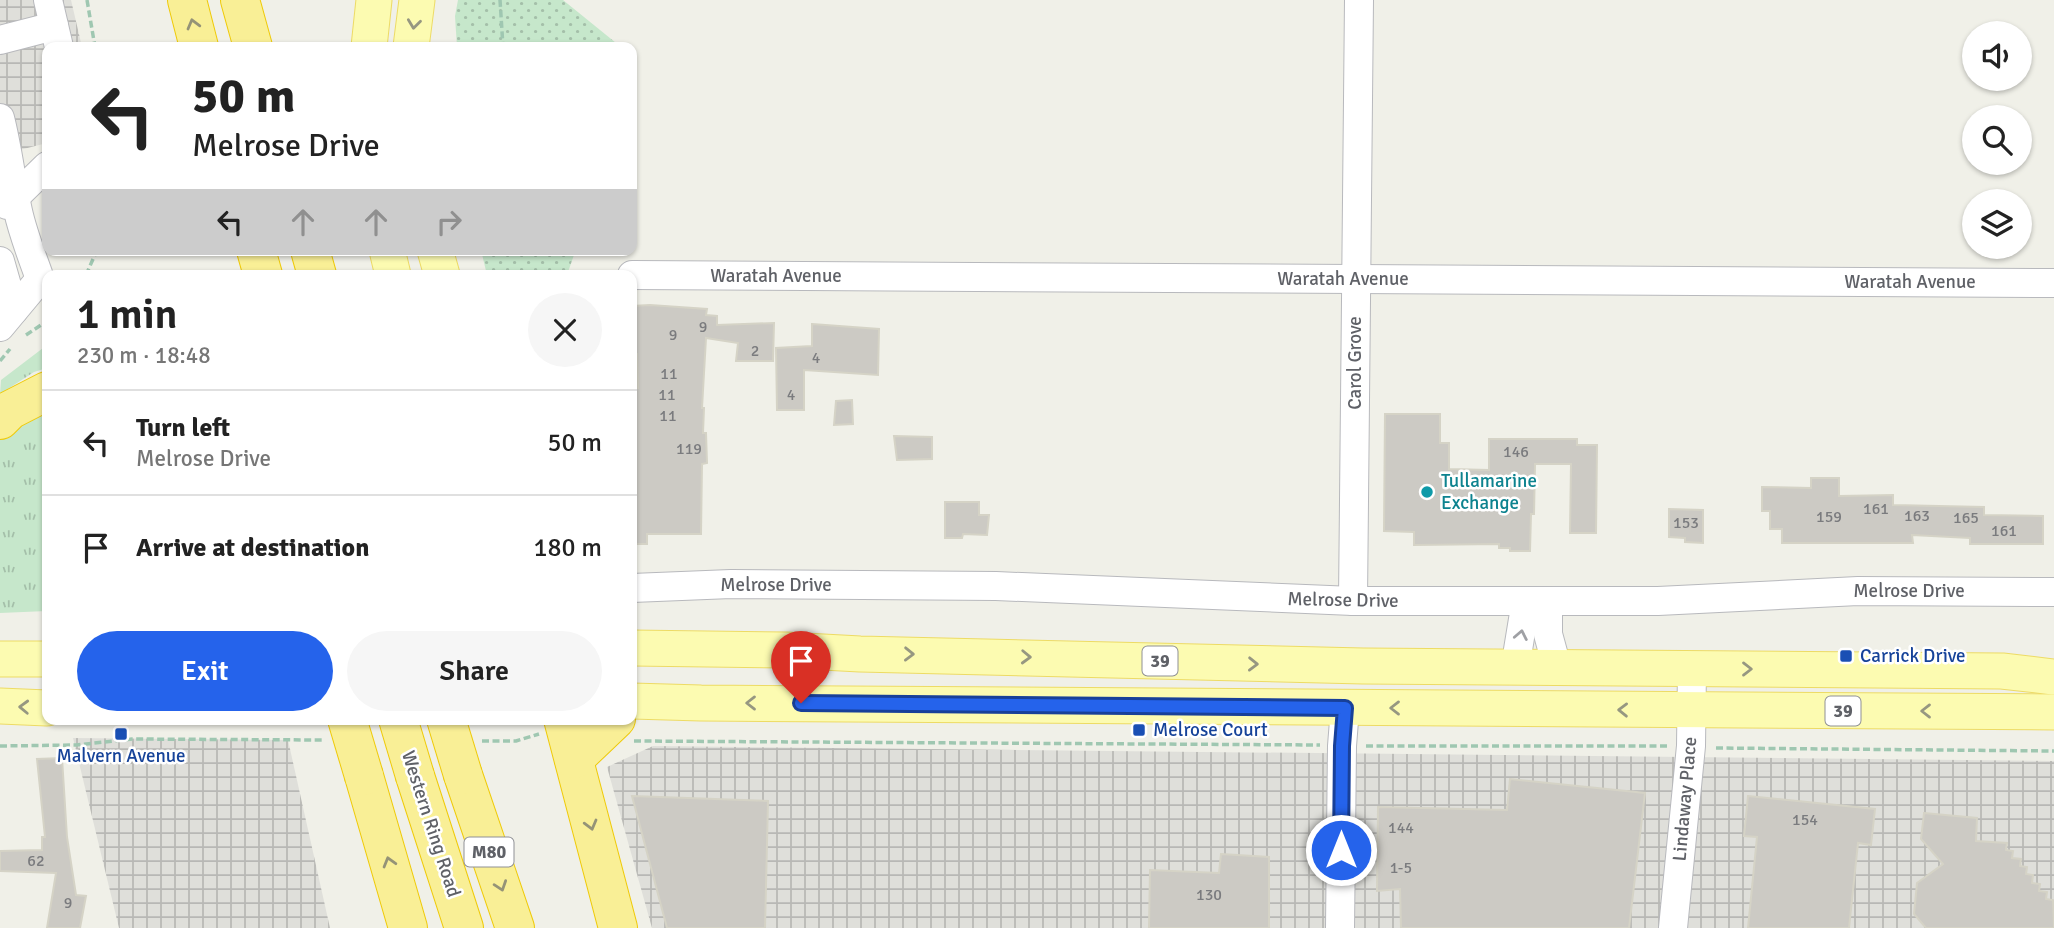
<!DOCTYPE html>
<html lang="en">
<head>
<meta charset="utf-8">
<style>
  :root { --surface:#fff; --page:#f6f6f6; --text:#222; --muted:#767676; --line:#e0e0e0; --accent:#2563eb }
  body { margin:0; font-family:Signika,sans-serif; background:var(--page); color:var(--text); height:100vh; display:flex; flex-direction:column; font-size:26px; white-space:nowrap }
  * { box-sizing:border-box; margin:0 }
  p { font-size:23px; color:var(--muted) }
  .icon { flex:none; width:38px; height:38px; fill:none; stroke:currentColor; stroke-width:2; stroke-linecap:round; stroke-linejoin:round }
  .map { position:relative; flex:1; overflow:hidden }
  .drawer { position:absolute; left:42px; top:270px; width:595px; height:455px; display:flex; flex-direction:column; background:var(--surface); border-radius:14px; box-shadow:0 2px 5px #0004 }
  .drawer>* { flex:none }
  .hud { position:absolute; left:42px; top:42px; width:595px; height:214px; border-radius:14px; box-shadow:0 2px 5px #0004; background:#fff; color:var(--text); overflow:hidden }
  .fabs { position:absolute; left:1962px; top:21px; display:grid; gap:14px }
  .fabs a { display:grid; place-items:center; width:70px; height:70px; border-radius:50%; background:var(--surface); box-shadow:0 2px 5px #0004; font-size:35px }
  .pin { position:absolute; display:grid; place-items:center; width:60px; height:60px; color:#fff; margin:-72px -30px; border-radius:50% 50% 50% 0; rotate:-45deg; box-shadow:0 0 7px #0007 }
  .pin .icon { rotate:45deg }
  .me { position:absolute; width:77px; margin:-38px; rotate:0deg; stroke-linejoin:round; filter:drop-shadow(0 0 5px #0008) }
  .turn { display:flex; align-items:center; gap:24px; height:147px; padding:0 35px; font-size:32px }
  .turn .icon { width:91px; height:91px; stroke-width:2.5 }
  .turn b { display:block; font-size:49px; line-height:60px }
  .lanes { display:flex; align-items:center; height:66px; padding:0 35px; background:#0003; justify-content:center; gap:35px; direction:ltr }
  .lanes .off { opacity:.35 }
  .round { display:grid; place-items:center; flex:none; width:74px; height:74px; border-radius:37px; background:var(--page) }
  .headline { display:flex; align-items:center; justify-content:space-between; height:119px; padding:0 35px }
  h1 { font-size:42px; font-weight:600; line-height:52px }
  .action { display:flex; gap:14px; margin-top:auto; padding:14px 35px }
  .action a { flex:1; height:80px; border-radius:42px; background:var(--accent); color:#fff; font-size:28px; font-weight:600; line-height:80px; text-align:center }
  .action a+a { background:var(--page); color:var(--text) }
  ul { padding:0; list-style:none }
  li { display:flex; align-items:center; gap:21px; height:105px; padding:0 35px; border-top:2px solid var(--line) }
  li div { flex:1 }
  li b { display:block; font-size:26px }
  li em { font-style:normal }
  .map>svg:first-child { display:block }
  .industrial { fill:url(#industrial-grid) }
  .grass { fill:url(#grass-tufts) }
  .park { fill:url(#park-dots) }
  .building { fill:#cccac4; stroke:#d5d3c6; stroke-width:2 }
  .lines { fill:none; stroke-linecap:round; stroke-linejoin:round }
  .minor-casing { stroke:#b8b9bd; stroke-width:30 }
  .major-casing { stroke:#eddb65; stroke-width:37 }
  .highway-casing { stroke:#efca09; stroke-width:40 }
  .path { stroke:#9fc7b1; stroke-width:3.5; stroke-dasharray:7 3.5; stroke-linecap:butt }
  .minor { stroke:#fff; stroke-width:28 }
  .major { stroke:#fcfbb1; stroke-width:35 }
  .highway { stroke:#f9ef96; stroke-width:38 }
  .highway-bridge-casing { stroke:#efca09; stroke-width:40; stroke-linecap:butt }
  .highway-bridge { stroke:#f9ef96; stroke-width:38 }
  .oneway { stroke:#959377 }
  .oneway2 { stroke:#969781 }
  .oneway3 { stroke:#9fa0a4 }
  .route-casing { stroke:#184099; stroke-width:18 }
  .route { stroke:#2563eb; stroke-width:12 }
  .culture-dot { fill:#0f9aa8; stroke:#fff; stroke-width:2.5 }
  .transit-dot { fill:#1a4fb4; stroke:#fff; stroke-width:2.5 }
  .labels { text-anchor:middle; dominant-baseline:central; stroke-width:5; stroke-linejoin:round; paint-order:stroke }
  .number-label { font-size:16px; fill:#7a7b7e }
  .shield { fill:#fff; stroke:#8f9095; stroke-width:2 }
  .shield-label { font-size:18px; font-weight:bold; fill:#5f6167 }
  .street-label { font-size:19px; fill:#5f6167; stroke:#fff }
  .culture-label { font-size:19px; fill:#0d838f; stroke:#fff; text-anchor:start }
  .transit-label { font-size:19px; fill:#164399; stroke:#fff; text-anchor:start }
</style>
</head>
<body>
<div class="map">
<svg width="2054" height="928" viewBox="0 0 2054 928">
  <defs>
    <pattern id="industrial-grid" width="8" height="8" patternUnits="userSpaceOnUse" patternTransform="scale(1.75)"><rect width="8" height="8" fill="#dfdfda"/><path d="M0 4h8M4 0v8" fill="none" stroke="#b8b8b5"/></pattern>
    <pattern id="grass-tufts" width="24" height="20" patternUnits="userSpaceOnUse" patternTransform="scale(1.75)"><rect width="24" height="20" fill="#c6e7cb"/><path d="M3 7l-1-3M5 7V3M7 7l1-3M15 17l-1-3M17 17v-4M19 17l1-3" fill="none" stroke="#a4bfa9"/></pattern>
    <pattern id="park-dots" width="8" height="8" patternUnits="userSpaceOnUse" patternTransform="scale(1.75)"><rect width="8" height="8" fill="#c6e7cb"/><path d="M2 2h.1M6 6h.1" fill="none" stroke="#a4bfa9" stroke-width="1.8" stroke-linecap="round"/></pattern>
  </defs>
  <rect width="100%" height="100%" fill="#f0f0e8"/>
  <g class="industrial">
    <path d="M0,0h71l11,47h-35v96l-47,12z"/>
    <path d="M73,738l215,2 42,188h-211z"/>
    <path d="M653,746l1401,15v167h-1402l-45,-161z"/>
  </g>
  <g class="grass">
    <path d="M47,345v23l-13,4 -34,22 1,-14z"/>
    <path d="M47,406v205l-47,2v-175z"/>
  </g>
  <g class="park">
    <path d="M458,0h105l58,47h-164l-2,-31z"/>
    <path d="M481,250h93l1,2 -8,23h-80z"/>
  </g>
  <g class="building">
    <path d="M650,305l57,4 -1,6 11,1v9l57,-2 -1,38h-37l2,-18 -32,-5 -4,70h2l-1,25h3l1,30 -5,1 -1,70h-54v10h-15v-156h6l-1,-34h-5v-48z"/>
    <path d="M812,324l67,5 -1,46 -74,-5v40h-27l-1,-62 36,-2z"/>
    <path d="M852,400l1,24 -19,1 2,-24z"/>
    <path d="M1385,414h55v29h9v26l40,1v-31h88v6h20l-1,88h-26l1,-69h-36l-1,50h-3l-1,37h-20v-3h-11v-4l-85,1v-13l-30,-1z"/>
    <path d="M894,436l38,1v22l-35,1z"/>
    <path d="M1811,478h28v18l54,-1v10l91,2v8l59,1v28h-73v-6l-58,-3 1,8h-131v-14h-12v-18h-8v-24l49,1z"/>
    <path d="M945,502h34v13h10l-2,20 -24,-1 -1,4h-17z"/>
    <path d="M1669,509l34,1v33l-18,-1v-4l-16,-1z"/>
    <path d="M62,758l5,79 9,58 10,1 -6,32h-33l9,-55 -56,-2v-20l42,-1v-13h3l-8,-78z"/>
    <path d="M1510,779l135,14 -16,135h-228l-1,-39 -23,2 1,-84 129,3z"/>
    <path d="M632,796l136,5 -3,127h-98z"/>
    <path d="M1748,796l127,13 -4,36 -13,-2 -9,85h-101l9,-91 -13,-1z"/>
    <path d="M1924,813l53,5 -1,23 31,2 -1,7 7,1 -1,7 9,1 -1,7 7,1 -1,7 7,1 -1,8 8,1 -1,7 8,1 -1,7 7,1 1,28h-128l-12,-14 3,-31 26,-19 -22,-25z"/>
    <path d="M1221,854l48,3v71h-120l1,-58 69,3z"/>
  </g>
  <g class="lines">
    <defs>
      <g id="minor">
        <path d="M48,0l11,47"/>
        <path d="M0,40l54,-14"/>
        <path d="M0,118c8,31 11,62 18,93 5,23 14,45 22,68l-40,48"/>
        <path d="M7,205l40,-39"/>
        <path d="M0,261l14,49"/>
        <path d="M632,275l1422,8"/>
        <path d="M632,588l99,-4 265,2 357,15h305l200,-10 196,1"/>
        <path d="M1353,601l6,-601"/>
        <path d="M1548,601v33l9,33"/>
        <path d="M1515,668l11,-67"/>
        <path d="M1340,928l2,-182 3,-38"/>
        <path d="M1673,928l18,-182 1,-77"/>
      </g>
      <g id="major">
        <path d="M369,47l5,-47"/>
        <path d="M411,47l6,-47"/>
        <path d="M387,250l6,25"/>
        <path d="M435,250l7,25"/>
        <path d="M632,648l154,2 74,4 503,12 639,5 52,6"/>
        <path d="M0,659h47"/>
        <path d="M632,701l69,2 1353,9"/>
        <path d="M0,706l47,2"/>
      </g>
      <g id="highway">
        <path d="M187,0l12,47"/>
        <path d="M240,0l13,47"/>
        <path d="M256,250l7,25"/>
        <path d="M310,250l7,25"/>
        <path d="M0,420l10,-10 37,-19"/>
        <path d="M563,719l55,209"/>
        <path d="M574,759l42,-40"/>
        <path d="M463,775l52,153"/>
        <path d="M364,776l44,152"/>
        <path d="M415,776l49,152"/>
      </g>
    </defs>
    <use href="#minor" class="minor-casing"/>
    <use href="#major" class="major-casing"/>
    <use href="#highway" class="highway-casing"/>
    <g class="path">
      <path d="M87,0l8,47"/>
      <path d="M500,0l3,47"/>
      <path d="M86,275l11,-25"/>
      <path d="M26,335l21,-14"/>
      <path d="M0,361l10,-12"/>
      <path d="M482,741h34l23,-7"/>
      <path d="M634,741l686,4"/>
      <path d="M0,746l76,-1 56,-6 191,1"/>
      <path d="M1366,746h304"/>
      <path d="M1716,748l338,3"/>
    </g>
    <use href="#minor" class="minor"/>
    <use href="#major" class="major"/>
    <use href="#highway" class="highway"/>
    <defs>
      <g id="highway-bridge">
        <path d="M347,719l17,57"/>
        <path d="M398,719l17,57"/>
        <path d="M446,719l17,56"/>
      </g>
    </defs>
    <use href="#highway-bridge" class="highway-bridge-casing"/>
    <use href="#highway-bridge" class="highway-bridge"/>
  </g>
  <defs><path id="oneway-chevron" d="M-2-3.5L2.5 0L-2 3.5" fill="none" stroke-width="1.6" stroke-linecap="round" stroke-linejoin="round" transform="scale(1.75)"/></defs>
  <g class="oneway">
    <use href="#oneway-chevron" transform="translate(193 24) rotate(-105)"/>
    <use href="#oneway-chevron" transform="translate(591 825) rotate(75)"/>
    <use href="#oneway-chevron" transform="translate(389 862) rotate(-106)"/>
    <use href="#oneway-chevron" transform="translate(501 886) rotate(71)"/>
  </g>
  <g class="oneway2">
    <use href="#oneway-chevron" transform="translate(414 24) rotate(97)"/>
    <use href="#oneway-chevron" transform="translate(909 654) rotate(1)"/>
    <use href="#oneway-chevron" transform="translate(1026 657) rotate(2)"/>
    <use href="#oneway-chevron" transform="translate(1253 664) rotate(1)"/>
    <use href="#oneway-chevron" transform="translate(1747 669)"/>
    <use href="#oneway-chevron" transform="translate(751 703) rotate(180)"/>
    <use href="#oneway-chevron" transform="translate(24 707) rotate(-178)"/>
    <use href="#oneway-chevron" transform="translate(1395 708) rotate(-180)"/>
    <use href="#oneway-chevron" transform="translate(1623 710) rotate(-179)"/>
    <use href="#oneway-chevron" transform="translate(1926 711) rotate(180)"/>
  </g>
  <use class="oneway3" href="#oneway-chevron" transform="translate(1521 635) rotate(-79)"/>
  <g class="lines">
    <defs>
      <path id="route" d="M801,703l544,5 -3,38 -1,104"/>
    </defs>
    <use href="#route" class="route-casing"/>
    <use href="#route" class="route"/>
  </g>
  <circle class="culture-dot" cx="1427" cy="492" r="7"/>
  <g class="transit-dot">
    <rect x="1839" y="649" width="14" height="14" rx="3.5"/>
    <rect x="1132" y="723" width="14" height="14" rx="3.5"/>
    <rect x="114" y="727" width="14" height="14" rx="3.5"/>
  </g>
  <g class="labels">
    <g class="number-label">
      <text x="703" y="327">9</text>
      <text x="673" y="335">9</text>
      <text x="755" y="351">2</text>
      <text x="816" y="358">4</text>
      <text x="669" y="374">11</text>
      <text x="667" y="395">11</text>
      <text x="791" y="395">4</text>
      <text x="668" y="416">11</text>
      <text x="689" y="449">119</text>
      <text x="1516" y="452">146</text>
      <text x="1876" y="509">161</text>
      <text x="1917" y="516">163</text>
      <text x="1829" y="517">159</text>
      <text x="1966" y="518">165</text>
      <text x="1686" y="523">153</text>
      <text x="2004" y="531">161</text>
      <text x="1805" y="820">154</text>
      <text x="1401" y="828">144</text>
      <text x="36" y="861">62</text>
      <text x="1401" y="868">1-5</text>
      <text x="1209" y="895">130</text>
      <text x="68" y="903">9</text>
    </g>
    <g class="shield">
      <rect x="1142.5" y="646.5" width="35" height="29" rx="5"/>
      <rect x="1825.5" y="696.5" width="35" height="29" rx="5"/>
      <rect x="464.5" y="837.5" width="49" height="29" rx="5"/>
    </g>
    <g class="shield-label">
      <text x="1160" y="661">39</text>
      <text x="1843" y="711">39</text>
      <text x="489" y="852">M80</text>
    </g>
    <g class="street-label">
      <text x="776" y="276">Waratah Avenue</text>
      <text x="1343" y="279">Waratah Avenue</text>
      <text x="1910" y="282">Waratah Avenue</text>
      <text transform="translate(1355 363) rotate(-90)">Carol Grove</text>
      <text x="776" y="585">Melrose Drive</text>
      <text x="1909" y="591">Melrose Drive</text>
      <text transform="translate(1343 600) rotate(1)">Melrose Drive</text>
      <text transform="translate(1685 799) rotate(-85)">Lindaway Place</text>
      <text transform="translate(431 824) rotate(72)">Western Ring Road</text>
    </g>
    <g class="culture-label">
      <text x="1441" y="481">Tullamarine<tspan x="1441" dy="22">Exchange</tspan></text>
    </g>
    <g class="transit-label">
      <text x="1860" y="656">Carrick Drive</text>
      <text x="1153" y="730">Melrose Court</text>
      <text x="121" y="756" text-anchor="middle">Malvern Avenue</text>
    </g>
  </g>
</svg>
<div class="fabs">
<a><svg class="icon" aria-label="sound" viewBox="0 0 24 24"><path d="M4 9h4l5-4v14l-5-4H4zM17 9q2 3 0 6"/></svg></a>
<a><svg class="icon" aria-label="search" viewBox="0 0 24 24"><circle cx="10" cy="10" r="6"/><path d="M15 15l6 6"/></svg></a>
<a><svg class="icon" aria-label="layers" viewBox="0 0 24 24"><path d="M12 4l9 5-9 5-9-5zM3 14l9 5 9-5"/></svg></a>
</div>
<div class="pin" style="left:801px;top:703px;background:#d93025"><svg class="icon" aria-label="arrive" viewBox="0 0 24 24"><path d="M6 21V4h12l-3 4 3 4H6"/></svg></div>
<svg class="me" style="left:1341px;top:850px" viewBox="-20 -20 40 40"><circle r="17" fill="#2563eb" stroke="#fff" stroke-width="3"/><path d="M0-11L8 9 0 5-8 9z" fill="#fff"/></svg>
<div class="hud">
<div class="turn"><svg class="icon" aria-label="left" viewBox="0 0 24 24"><path d="M17 20v-9H6M10 6l-5 5 5 5"/></svg><div><b>50 m</b>Melrose Drive</div></div>
<div class="lanes"><svg class="icon" aria-label="left" viewBox="0 0 24 24"><path d="M17 20v-9H6M10 6l-5 5 5 5"/></svg><svg class="icon off" aria-label="ahead" viewBox="0 0 24 24"><path d="M12 20V5M6 11l6-6 6 6"/></svg><svg class="icon off" aria-label="ahead" viewBox="0 0 24 24"><path d="M12 20V5M6 11l6-6 6 6"/></svg><svg class="icon off" aria-label="right" viewBox="0 0 24 24"><path d="M7 20v-9h11M14 6l5 5-5 5"/></svg></div>
</div>
<section class="drawer">
<div class="headline"><div><h1>1 min</h1><p>230 m · 18:48</p></div><a class="round"><svg class="icon" aria-label="close" viewBox="0 0 24 24"><path d="M6 6l12 12M18 6L6 18"/></svg></a></div>
<ul>
<li><svg class="icon" aria-label="left" viewBox="0 0 24 24"><path d="M17 20v-9H6M10 6l-5 5 5 5"/></svg><div><b>Turn left</b><p>Melrose Drive</p></div><em>50 m</em></li>
<li><svg class="icon" aria-label="arrive" viewBox="0 0 24 24"><path d="M6 21V4h12l-3 4 3 4H6"/></svg><div><b>Arrive at destination</b></div><em>180 m</em></li>
</ul>
<div class="action"><a>Exit</a><a>Share</a></div>
</section>
</div>
</body>
</html>
